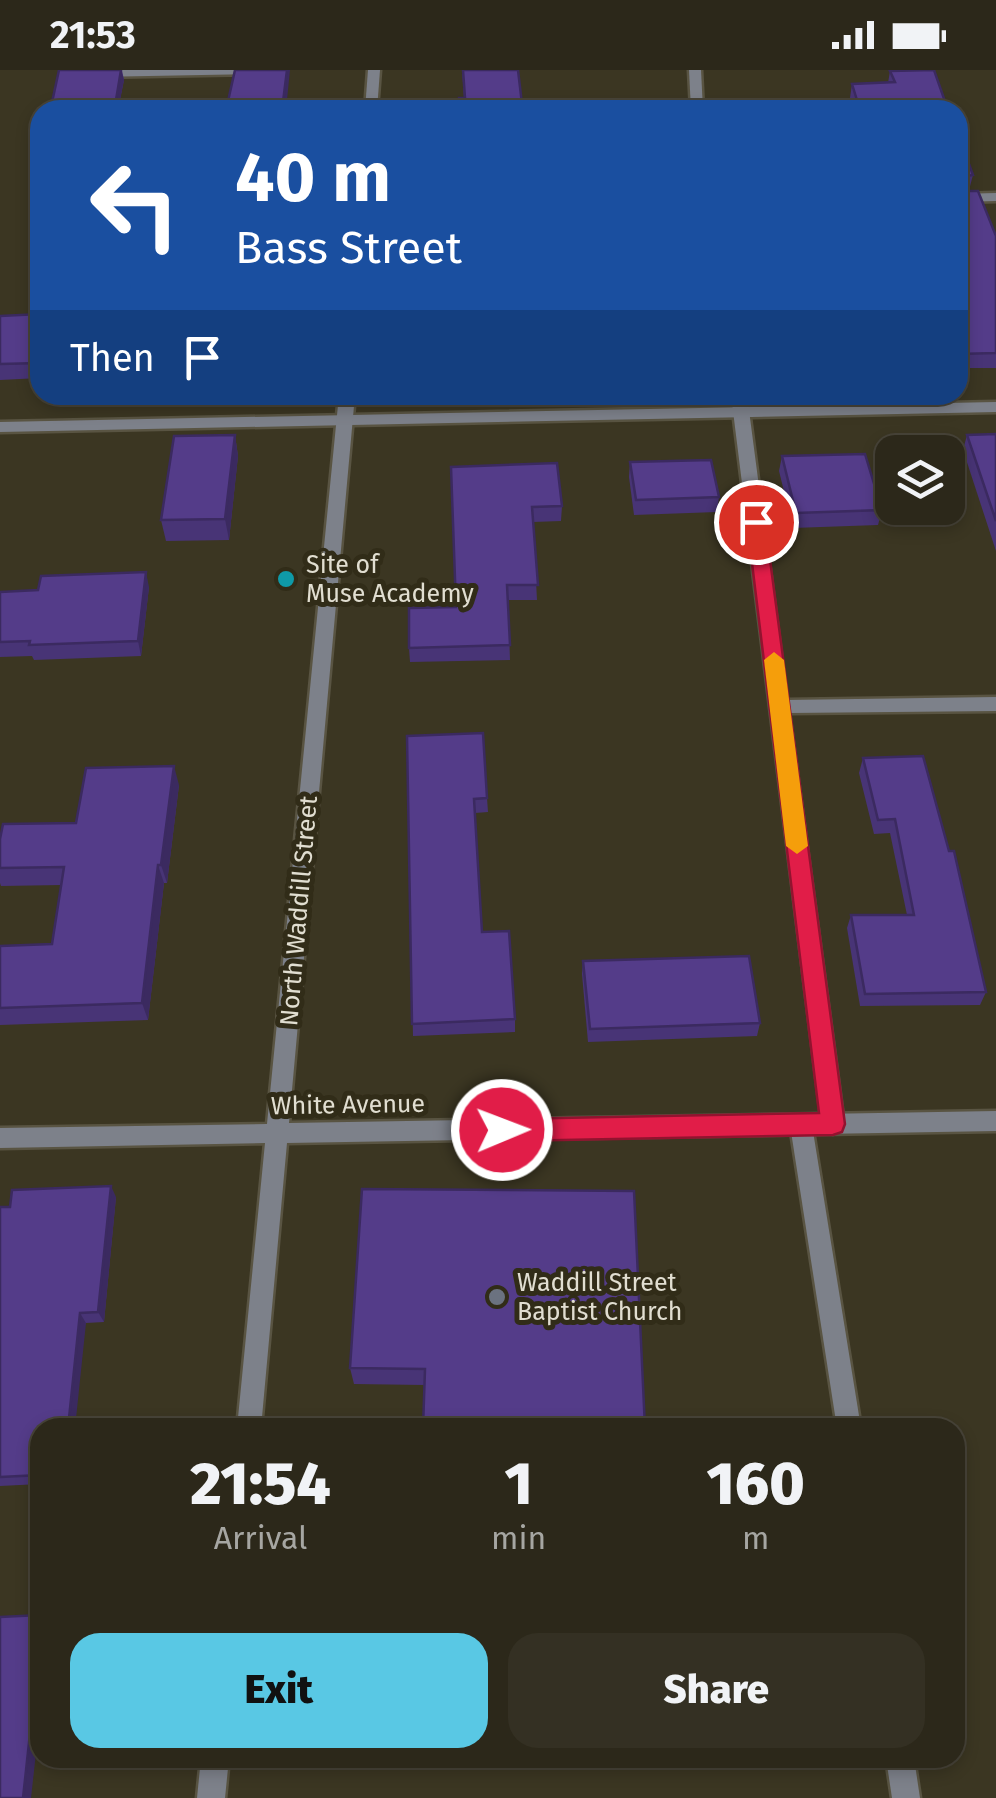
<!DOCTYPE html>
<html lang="en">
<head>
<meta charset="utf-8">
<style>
  :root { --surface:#2c281a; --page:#343023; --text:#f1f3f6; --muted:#a6a6a2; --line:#484439; --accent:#59c8e4 }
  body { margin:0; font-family:"Fira Sans",sans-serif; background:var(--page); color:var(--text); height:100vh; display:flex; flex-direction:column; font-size:38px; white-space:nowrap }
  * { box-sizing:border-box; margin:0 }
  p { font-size:32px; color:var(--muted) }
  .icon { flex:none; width:55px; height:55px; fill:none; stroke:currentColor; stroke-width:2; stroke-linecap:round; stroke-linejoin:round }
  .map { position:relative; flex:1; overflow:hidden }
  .details { position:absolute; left:30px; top:1348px; width:935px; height:350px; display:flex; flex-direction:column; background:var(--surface); border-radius:30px; box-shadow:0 5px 15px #0003,0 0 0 2px var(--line) }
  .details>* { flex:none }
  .top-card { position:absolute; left:30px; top:30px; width:938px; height:305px; border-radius:30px; box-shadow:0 5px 15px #0003,0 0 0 2px var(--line); background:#1a4fa0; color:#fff; overflow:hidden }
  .tools { position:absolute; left:875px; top:365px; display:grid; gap:20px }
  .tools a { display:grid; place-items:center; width:90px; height:90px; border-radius:20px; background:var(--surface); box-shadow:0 5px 15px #0003,0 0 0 2px var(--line); font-size:50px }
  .pin { position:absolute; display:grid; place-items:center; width:85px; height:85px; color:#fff; margin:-42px; border:5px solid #fff; border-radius:50%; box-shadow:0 2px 10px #0007 }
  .me { position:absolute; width:110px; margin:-55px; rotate:89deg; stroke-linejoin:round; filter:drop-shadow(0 0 8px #0008) }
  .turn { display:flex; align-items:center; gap:35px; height:210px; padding:0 40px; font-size:45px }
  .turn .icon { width:130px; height:130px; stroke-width:2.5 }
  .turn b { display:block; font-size:70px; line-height:85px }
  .then { display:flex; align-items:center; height:95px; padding:0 40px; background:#0003; gap:20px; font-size:38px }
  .eta { display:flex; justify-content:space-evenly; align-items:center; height:170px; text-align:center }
  .eta b { font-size:60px; font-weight:800; line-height:70px }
  .primary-button { display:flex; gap:20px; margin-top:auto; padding:20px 40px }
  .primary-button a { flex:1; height:115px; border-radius:30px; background:var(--accent); color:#111; font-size:40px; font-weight:800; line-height:115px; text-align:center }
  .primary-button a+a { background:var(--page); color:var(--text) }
  .status { display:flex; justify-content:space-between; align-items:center; height:70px; padding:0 50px; background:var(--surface); direction:ltr }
  .status svg { height:28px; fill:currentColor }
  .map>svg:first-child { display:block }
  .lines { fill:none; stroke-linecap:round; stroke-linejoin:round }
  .service-casing { stroke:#595442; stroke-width:5 }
  .minor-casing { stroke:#595442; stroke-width:5 }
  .tertiary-casing { stroke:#595442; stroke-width:5 }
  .service { fill:#7d818a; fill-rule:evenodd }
  .minor { fill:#7d818a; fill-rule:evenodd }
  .tertiary { fill:#7d818a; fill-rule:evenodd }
  .wall { fill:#483476 }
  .shaded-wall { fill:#3b2a60 }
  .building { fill:#543c89; stroke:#3b2a60; stroke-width:2.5 }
  .route { fill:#e11d48; stroke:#92132f; stroke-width:2.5 }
  .slow { fill:#f59e0b }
  .culture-dot { fill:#0f9aa8; stroke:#312c18; stroke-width:4 }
  .worship-dot { fill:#6b7280; stroke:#312c18; stroke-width:4 }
  .labels { text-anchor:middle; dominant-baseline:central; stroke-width:10; stroke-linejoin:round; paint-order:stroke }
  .poi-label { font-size:25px; fill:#e1ded1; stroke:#312c18; text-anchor:start }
  .street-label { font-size:25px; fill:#e1ded1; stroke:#312c18 }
</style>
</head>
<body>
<div class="status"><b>21:53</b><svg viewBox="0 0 49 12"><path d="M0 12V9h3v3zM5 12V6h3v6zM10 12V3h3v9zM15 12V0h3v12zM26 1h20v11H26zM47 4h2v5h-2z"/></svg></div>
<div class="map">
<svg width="996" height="1728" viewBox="0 0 996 1728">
  <rect width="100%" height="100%" fill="#3b3622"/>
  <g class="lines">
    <defs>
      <g id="service">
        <path d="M689,0h12l2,40h-12z"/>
        <path d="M996,123v8l-38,1v-8z"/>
        <path d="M731,325h16l40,305 209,-3v14l-207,2 55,411 -3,7 -8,3 -8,-3 -3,-7z"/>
        <path d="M801,1045l8,3 3,7 49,303h-24l-47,-303 3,-7z"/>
        <path d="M886,1688h28l6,40h-28z"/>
      </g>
      <g id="minor">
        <path d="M91,0h175l-6,4 -165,3 -6,-4z"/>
        <path d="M996,332v10l-996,20v-10z"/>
      </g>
      <g id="tertiary">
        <path d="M368,0h12l-3,40h-12z"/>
        <path d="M339,325h16l-66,728 707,-12v20l-709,12 -26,285h-24l28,-285 -265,5v-20l267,-4z"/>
        <path d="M201,1688h28l-4,40h-28z"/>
      </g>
    </defs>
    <use href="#service" class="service-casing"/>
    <use href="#minor" class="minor-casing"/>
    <use href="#tertiary" class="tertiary-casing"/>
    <use href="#service" class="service"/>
    <use href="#minor" class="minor"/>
    <use href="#tertiary" class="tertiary"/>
  </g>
  <g class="wall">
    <path d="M59,0h63l2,10 -6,30h-67z"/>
    <path d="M462,0h56l4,40h-62l4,-12z"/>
    <path d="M890,1l58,39h-95l-3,-12 2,-14 36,-1z"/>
    <path d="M958,64l15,41 -4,15 -7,1 34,45v132h-38z"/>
    <path d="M40,244v64l-40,2v-64z"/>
    <path d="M996,364v117l-33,-101 4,-15z"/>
    <path d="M235,365l3,21 -9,84 -63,1 -5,-21z"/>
    <path d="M782,386l100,54 -4,15 -85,3 -14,-57z"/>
    <path d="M630,392l89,35 -2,15 -83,3 -5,-38z"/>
    <path d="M451,397l111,39 -1,15 -28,1 4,78h-29l2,60 -100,2 -1,-14 47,-41z"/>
    <path d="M149,517l-8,69 -107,4 -2,-4 -32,1v-65z"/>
    <path d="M407,666l80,62 1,14 -13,1 7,119 33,87v13l-102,4z"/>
    <path d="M863,688l123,234 -6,13 -120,1 -13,-78 4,-13h56l-17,-82 -16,1 -15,-61z"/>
    <path d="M179,715l-12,98h-3l-16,137 -148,5v-79l52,-2 10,-59 -61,1 -1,-3v-44l76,-16z"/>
    <path d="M583,891l177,62 -3,13 -169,6 -6,-68z"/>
    <path d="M362,1119l283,239 -221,-43 -70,-1 -4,-16z"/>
    <path d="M116,1127l-12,125 -18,1 -46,105v56l-40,2v-279z"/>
  </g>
  <g class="shaded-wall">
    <path d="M121,0l3,10 -6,30h-3v-4z"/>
    <path d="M287,0h3l-4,40h-4z"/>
    <path d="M235,365l3,21 -9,84 -4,-21z"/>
    <path d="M146,502l3,15 -8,69 -3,-15z"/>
    <path d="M174,696l5,19 -12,98 -6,-18z"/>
    <path d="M158,795l6,18 -16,137 -6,-17z"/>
    <path d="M111,1116l5,11 -12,125 -6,-10z"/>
    <path d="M80,1243l6,10 -11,105h-7z"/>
    <path d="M40,1571v76l-9,81h-8z"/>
  </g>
  <g class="building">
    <path d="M59,0h62l-6,36 -64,1z"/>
    <path d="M235,0h52l-5,40h-56z"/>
    <path d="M463,0h55l4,34h-12l1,6h-51l-1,-12h6z"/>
    <path d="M934,0l14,40h-88l-8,-26 43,-2 -5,-11z"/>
    <path d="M958,64l15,41 -14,2 -1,10 4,4h16l18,45v117l-38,1v-44h8l-8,-22z"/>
    <path d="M40,244v49l-40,1v-48z"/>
    <path d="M996,364v87l-29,-86z"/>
    <path d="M235,365l-10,84 -64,1 13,-84z"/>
    <path d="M865,384l17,56 -86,3 -14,-57z"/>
    <path d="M711,390l8,37 -83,3 -6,-38z"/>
    <path d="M557,393l5,43 -30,1 6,78h-31l3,60 -101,3v-40l47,-1 -5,-140z"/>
    <path d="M146,502l-8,69 -109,4 1,-4 -30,1v-50l38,-2 3,-14z"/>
    <path d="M483,663l4,65 -13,1 8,133 27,-1 6,88 -103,5 -5,-288z"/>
    <path d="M923,686l26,95h5l32,141 -121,2 -14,-79h63l-19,-96 -17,1 -15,-62z"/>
    <path d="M174,696l-13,99h-3l-16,138 -142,5v-62l52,-2 12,-77 -64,1v-29l3,-15 73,-1 10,-55z"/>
    <path d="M749,886l11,67 -170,6 -7,-68z"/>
    <path d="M111,1116l-13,126 -18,1 -12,115h-28v47l-40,2v-270h10l2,-17z"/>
    <path d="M362,1119l272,2 11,237h-222l2,-59 -75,-1z"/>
    <path d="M40,1545v26l-17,157h-23v-181z"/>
  </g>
  <path class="route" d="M756,446l9,6 80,602 -3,8 -9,3 -331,6 -8,-3 -4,-8 4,-8 8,-3 317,-6 -72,-591z"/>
  <path class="slow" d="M774,582l10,8 24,186 -11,8 -11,-8 -22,-186z"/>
  <circle class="culture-dot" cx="286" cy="509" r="10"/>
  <circle class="worship-dot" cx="497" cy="1227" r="10"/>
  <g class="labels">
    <g class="poi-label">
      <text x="306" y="495">Site of<tspan x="306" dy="29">Muse Academy</tspan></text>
      <text x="517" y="1213">Waddill Street<tspan x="517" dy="29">Baptist Church</tspan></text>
    </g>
    <g class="street-label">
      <text transform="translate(299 841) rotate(-85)">North Waddill Street</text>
      <text transform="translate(348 1035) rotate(-1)">White Avenue</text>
    </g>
  </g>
</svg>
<div class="tools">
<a><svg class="icon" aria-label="layers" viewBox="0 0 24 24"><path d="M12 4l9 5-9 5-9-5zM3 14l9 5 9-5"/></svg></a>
</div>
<div class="pin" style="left:756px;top:452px;background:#d93025"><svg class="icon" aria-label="arrive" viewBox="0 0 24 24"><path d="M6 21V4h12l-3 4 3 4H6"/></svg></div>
<svg class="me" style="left:502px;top:1060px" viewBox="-20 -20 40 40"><circle r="17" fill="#e11d48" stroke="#fff" stroke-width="3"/><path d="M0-11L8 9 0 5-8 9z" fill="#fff"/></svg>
<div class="top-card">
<div class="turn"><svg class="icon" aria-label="left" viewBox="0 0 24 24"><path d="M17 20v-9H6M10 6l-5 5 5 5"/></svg><div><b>40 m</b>Bass Street</div></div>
<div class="then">Then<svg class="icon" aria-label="arrive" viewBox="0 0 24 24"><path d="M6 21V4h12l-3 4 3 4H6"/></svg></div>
</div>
<section class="details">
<div class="eta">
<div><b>21:54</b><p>Arrival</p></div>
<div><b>1</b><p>min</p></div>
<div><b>160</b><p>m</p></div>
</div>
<div class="primary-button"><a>Exit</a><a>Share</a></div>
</section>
</div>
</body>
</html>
